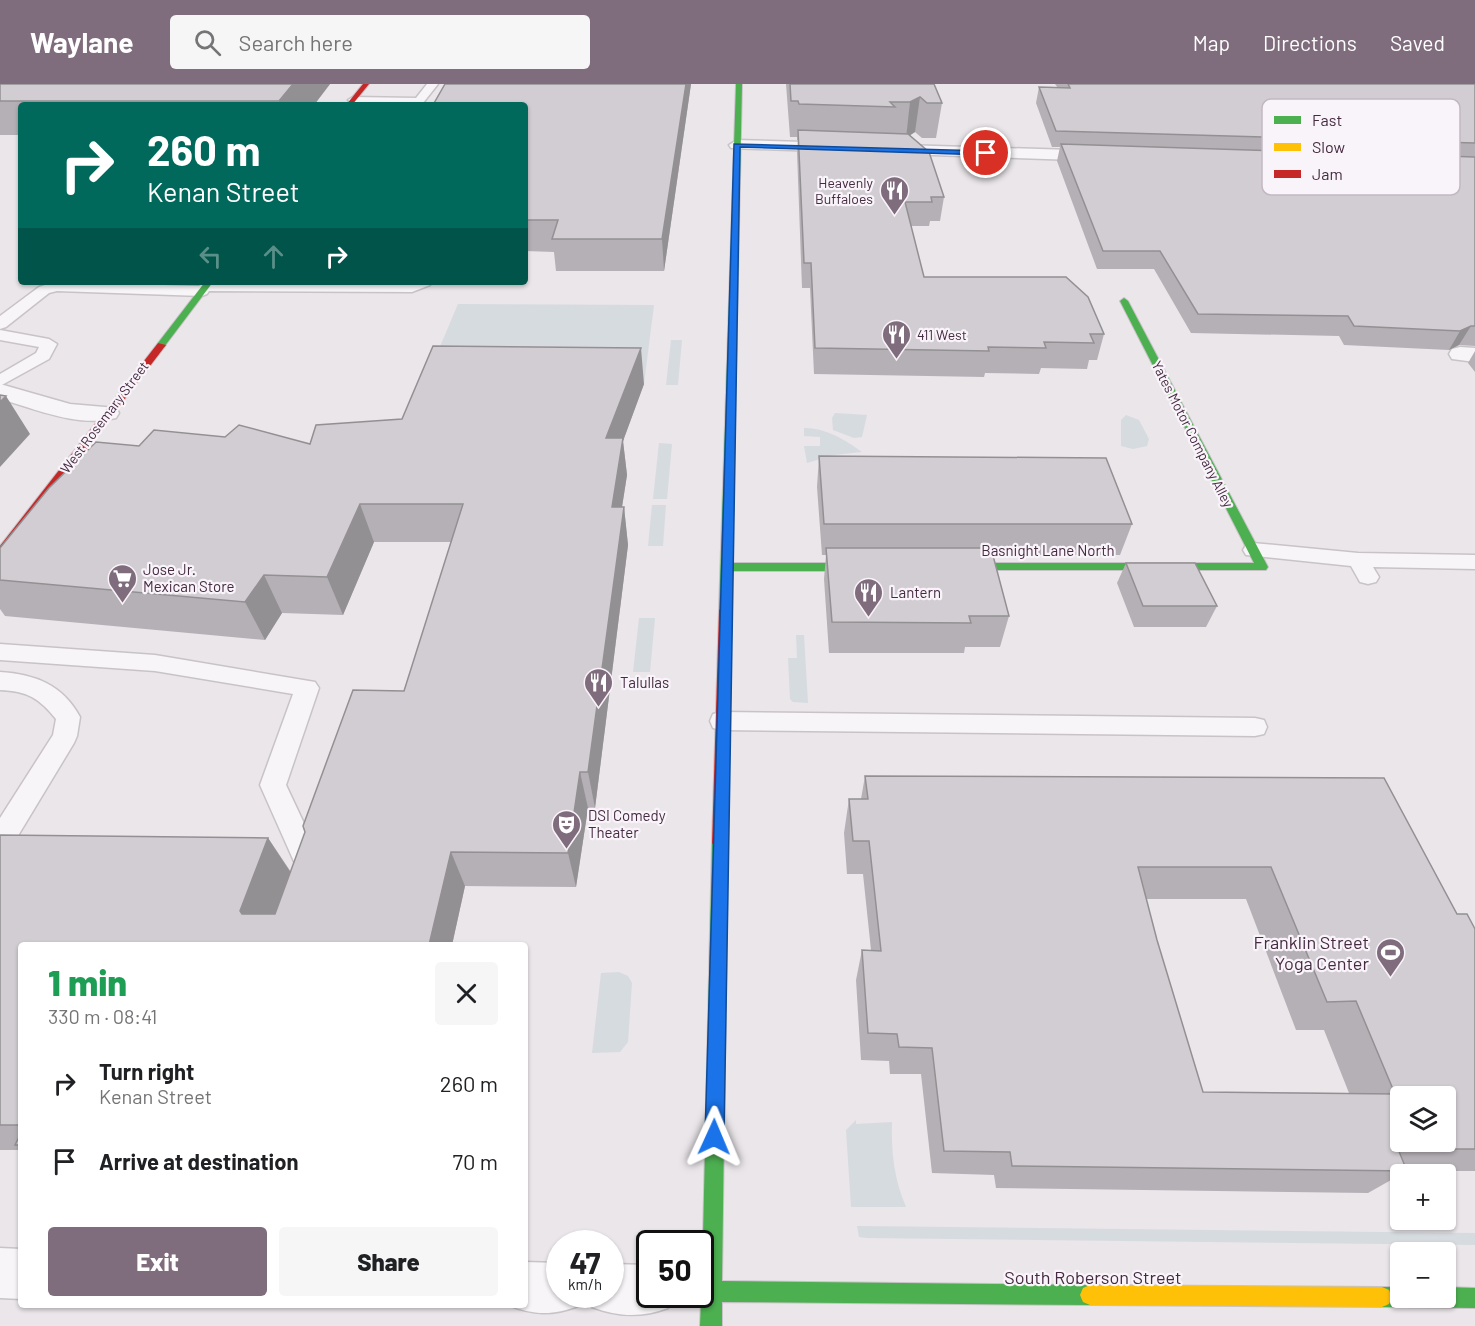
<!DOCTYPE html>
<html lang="en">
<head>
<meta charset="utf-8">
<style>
  :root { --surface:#fff; --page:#f6f6f6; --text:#202124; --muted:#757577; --accent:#7f6c7d }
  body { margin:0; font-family:Barlow,sans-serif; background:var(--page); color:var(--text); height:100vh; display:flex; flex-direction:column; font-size:22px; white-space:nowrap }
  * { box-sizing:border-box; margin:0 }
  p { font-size:20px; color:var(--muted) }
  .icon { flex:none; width:33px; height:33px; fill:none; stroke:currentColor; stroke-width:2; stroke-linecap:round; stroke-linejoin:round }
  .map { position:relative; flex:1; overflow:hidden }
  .drawer { position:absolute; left:18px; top:858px; width:510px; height:366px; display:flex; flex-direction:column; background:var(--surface); border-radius:6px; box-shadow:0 2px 4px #0004 }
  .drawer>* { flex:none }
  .guide { position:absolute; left:18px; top:18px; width:510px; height:183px; border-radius:6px; box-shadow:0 2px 4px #0004; background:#00695c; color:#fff; overflow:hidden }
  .tools { position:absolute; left:1390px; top:1002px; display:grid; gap:12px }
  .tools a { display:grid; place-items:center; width:66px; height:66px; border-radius:6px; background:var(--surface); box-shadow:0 2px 4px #0004; font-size:30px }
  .speed { position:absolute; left:546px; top:1146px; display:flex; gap:12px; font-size:30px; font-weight:700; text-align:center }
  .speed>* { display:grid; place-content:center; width:78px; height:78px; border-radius:50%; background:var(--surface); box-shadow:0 2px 4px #0004; line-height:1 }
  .speed small { font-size:15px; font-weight:400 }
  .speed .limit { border:3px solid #111; border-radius:9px; background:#fff; color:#111 }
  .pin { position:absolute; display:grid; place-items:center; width:51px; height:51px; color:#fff; margin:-26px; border:3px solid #fff; border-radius:50%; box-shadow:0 2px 6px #0007 }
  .me { position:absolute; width:66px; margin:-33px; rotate:1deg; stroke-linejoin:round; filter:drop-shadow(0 0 4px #0008) }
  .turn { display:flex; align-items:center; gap:21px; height:126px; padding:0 30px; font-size:27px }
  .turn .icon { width:78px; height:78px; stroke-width:2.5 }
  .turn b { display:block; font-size:42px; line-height:51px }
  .lanes { display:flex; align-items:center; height:57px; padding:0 30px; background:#0003; justify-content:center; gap:30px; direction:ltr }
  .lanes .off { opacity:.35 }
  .round { display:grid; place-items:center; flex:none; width:63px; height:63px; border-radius:6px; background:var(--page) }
  .summary { display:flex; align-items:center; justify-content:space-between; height:102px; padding:0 30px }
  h1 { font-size:36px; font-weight:800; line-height:45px; color:#1e9e55 }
  .primary-button { display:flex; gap:12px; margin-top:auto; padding:12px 30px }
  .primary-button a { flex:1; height:69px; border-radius:6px; background:var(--accent); color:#fff; font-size:24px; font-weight:800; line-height:69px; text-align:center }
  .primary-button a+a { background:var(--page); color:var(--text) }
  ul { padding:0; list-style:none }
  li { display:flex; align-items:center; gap:18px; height:78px; padding:0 30px }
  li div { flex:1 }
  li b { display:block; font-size:22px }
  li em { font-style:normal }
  header { display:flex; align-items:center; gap:36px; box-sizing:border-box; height:84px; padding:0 30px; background:var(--accent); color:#fff }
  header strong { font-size:28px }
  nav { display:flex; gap:33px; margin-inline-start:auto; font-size:21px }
  .search { width:420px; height:54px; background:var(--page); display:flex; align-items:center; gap:15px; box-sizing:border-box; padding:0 21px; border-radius:6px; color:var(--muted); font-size:22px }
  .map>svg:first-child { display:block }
  .green { fill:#d6dbdf }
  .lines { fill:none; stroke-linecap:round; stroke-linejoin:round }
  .lane-casing { stroke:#c8c3c7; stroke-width:3 }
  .street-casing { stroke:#c8c3c7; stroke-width:3 }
  .fast-casing { stroke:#c8c3c7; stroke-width:2 }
  .slow-casing { stroke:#c8c3c7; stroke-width:2 }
  .jam-casing { stroke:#c8c3c7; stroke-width:2 }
  .lane { fill:#f7f5f7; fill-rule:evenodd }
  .street { fill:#f7f5f7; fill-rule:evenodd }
  .fast { fill:#4caf50; fill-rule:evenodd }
  .slow { fill:#ffc107; fill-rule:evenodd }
  .jam { fill:#c62828; fill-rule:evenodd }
  .wall { fill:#b5b0b5; fill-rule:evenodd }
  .shaded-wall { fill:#939093 }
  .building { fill:#d2cdd2; stroke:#939093; stroke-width:1.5; fill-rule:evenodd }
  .route { fill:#1a73e8; stroke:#114b97; stroke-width:1.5 }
  .labels { text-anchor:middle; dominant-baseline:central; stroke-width:4.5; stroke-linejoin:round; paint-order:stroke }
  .far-poi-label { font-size:14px; fill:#452b42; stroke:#f9f4f9; text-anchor:end }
  .far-street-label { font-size:14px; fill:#452b42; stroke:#f9f4f9 }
  .street-label { font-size:15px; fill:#452b42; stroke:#f9f4f9 }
  .poi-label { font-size:15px; fill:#452b42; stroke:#f9f4f9; text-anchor:start }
  .near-poi-label { font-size:18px; fill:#452b42; stroke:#f9f4f9; text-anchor:end }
  .near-street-label { font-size:18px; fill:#452b42; stroke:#f9f4f9 }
  .key { fill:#f9f4f9; stroke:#c3b8c2; stroke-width:1.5 }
  .key-label { font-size:16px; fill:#452b42 }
</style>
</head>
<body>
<header>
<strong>Waylane</strong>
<div class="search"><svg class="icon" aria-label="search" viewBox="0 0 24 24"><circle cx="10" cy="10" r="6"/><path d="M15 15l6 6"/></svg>Search here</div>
<nav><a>Map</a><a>Directions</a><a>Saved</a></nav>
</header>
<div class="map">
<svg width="1475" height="1242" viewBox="0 0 1475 1242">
  <rect width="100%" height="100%" fill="#eae6ea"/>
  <g class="green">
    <path d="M458,220l196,1 -10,79 -219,-2z"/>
    <path d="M671,256h11l-4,45h-12z"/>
    <path d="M835,329l32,2 -5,22 -8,1 -21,-8 -1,-12z"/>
    <path d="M1126,331l13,5 10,19 -2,7 -14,3 -12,-3v-26z"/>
    <path d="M804,344c23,0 41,12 58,24l-28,3 -27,8 -3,-17h16v-9l-16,-1z"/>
    <path d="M659,359l13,1 -5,55h-14z"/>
    <path d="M652,421h14l-3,41h-15z"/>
    <path d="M639,534h16l-5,54h-17z"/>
    <path d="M796,551h8l4,68 -15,-1 -3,-3 -2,-41h9z"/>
    <path d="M619,888l9,4 4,7 -4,59 -8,10 -28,1 9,-80z"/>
    <path d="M856,1036v4l36,-2c-1,30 2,57 14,85h-55l-5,-77z"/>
    <path d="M857,1142l618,7v12l-608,-7 -8,-1z"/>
  </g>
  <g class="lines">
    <defs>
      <g id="lane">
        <path d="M427,0h11l-15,19 -4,1 -66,-1 -5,-3 5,-3 63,1z"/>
        <path d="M54,198l145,4 5,-4h228l-2,3 -18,7 -203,-1 -2,3 -5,2 -145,-5 -8,2 -43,34 -6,2v-13l39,-29z"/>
        <path d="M0,246l49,9 8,5 -8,15 -49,27v-12l36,-21 3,-6 -39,-7z"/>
        <path d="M1253,459l105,10 117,2v14l-102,-2 6,10 -3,5 -8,2 -8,-2 -9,-16 -105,-11 -3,-5 3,-5z"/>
        <path d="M0,560l155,11 160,27 4,6 -33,97 38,81 -7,17 -10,3 -10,-3 -4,-9 3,-8 -36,-81 33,-91 -138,-23 -155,-11z"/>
        <path d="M0,588c35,2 63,13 80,45l-3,19 -3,7 -64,106 -10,3v-34l53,-83 3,-16c-17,-21 -29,-28 -56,-29z"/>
        <path d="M722,628l533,6 9,2 3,7 -3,7 -9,2 -533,-6 -9,-2 -3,-7 3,-7z"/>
      </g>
      <g id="street">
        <path d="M737,56l367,11 8,5 -8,5 -373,-13 -2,-3z"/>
        <path d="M1460,263l15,1v14l-23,-3 -3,-5 3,-5z"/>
        <path d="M0,300l70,20 46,4 3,5 -3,5c-38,10 -80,-9 -116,-19z"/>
        <path d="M0,1164l21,1v50l-21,-1z"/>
        <path d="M525,1178l35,1v31h22l-4,12c-25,10 -46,9 -70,-1h17z"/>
        <path d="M610,1180l40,1v29h23l-5,14c-26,10 -50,9 -76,-1l-5,-13h23z"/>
      </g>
      <g id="fast">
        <path d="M736,0h6l-10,479h138l6,4 -6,4h-138l-1,39 -6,4 -6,-4z"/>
        <path d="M205,198h8l-49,65h-6v-4z"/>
        <path d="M1124,214l4,3 140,266 -2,3h-318l-2,-3 6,-4h302l-134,-262z"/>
        <path d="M720,753l5,1 3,5 -6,438 368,4 7,3 3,7 -3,7 -7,3 -368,-3v24h-22l1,-25 -8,-3 -2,-4h9l2,-13 10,-438 3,-5z"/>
        <path d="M1382,1203h19v11h45v-11l29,1v20l-93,-1 -7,-3 -3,-7 3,-7z"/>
      </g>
      <path id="slow" d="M1090,1201l292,2 7,3 3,7 -3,7 -7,3 -292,-2 -7,-3 -3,-7 3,-7z"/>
      <g id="jam">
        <path d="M363,0h6l-17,21h-6z"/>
        <path d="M158,259l8,2 -162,212 -4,1v-12z"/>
        <path d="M725,522l6,4 -3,233 -3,5 -5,1 -5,-1 -3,-5 7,-233z"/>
      </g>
    </defs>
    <use href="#lane" class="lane-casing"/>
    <use href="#street" class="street-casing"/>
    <use href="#fast" class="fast-casing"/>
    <use href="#slow" class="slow-casing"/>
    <use href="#jam" class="jam-casing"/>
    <use href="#lane" class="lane"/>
    <use href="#street" class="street"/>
    <use href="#fast" class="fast"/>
    <use href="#slow" class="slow"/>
    <use href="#jam" class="jam"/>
  </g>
  <g class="wall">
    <path d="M0,0h330l-16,21h-293v30h-21z"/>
    <path d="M691,0l-27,187h-108l-2,-19 -29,-1v-146z"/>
    <path d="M786,0h148l8,19 -6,35h-14l-7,-6 -5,3 34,62 -4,24h-10l-1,5h-18l13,51 180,57 -7,26h-8l-2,9 -46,-1 -2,6 -54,-1 -1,4 -170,-3 -4,-86h-8l-5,-136 1,-12h-1v-3h-7z"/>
    <path d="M1055,0h420v262l-16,-1 -10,5 -105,-5 -5,-9 -148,-3 -37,-64h-57l-40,-108 3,-14h-8l-16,-44 3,-16 19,1z"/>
    <path d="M1475,267v21l-7,-9z"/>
    <path d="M644,300l-21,57 4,34 -5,32h2l4,38 -33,263h-7l-12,79 -111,-1 -13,59h-431v205h-21v-315l268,3 23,34 113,-181 47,-149h-77l-31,73 -61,-2 -17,27 -260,-24 -5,-7v-61l139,-102 171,-2 92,-25z"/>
    <path d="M819,372l313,68 -12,31h-127l16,61 -9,31h-35l-1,6h-135l-5,-74 2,-24h-4l-5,-68z"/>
    <path d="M1126,479l91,43 -11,21h-72l-17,-44z"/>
    <path d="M865,692l519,2 73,136 18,15v242h-68l-39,22 -372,-5 -2,-13 -62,-2 -11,-99h-31l-1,-13 -28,-1 -5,-80 6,-30h9l-8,-76h-16l-3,-41 5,-34h12zM1146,815h100l50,131h28l25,63 -146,-1 -46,-152z"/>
  </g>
  <g class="shaded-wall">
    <path d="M293,0h37l-16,21h-34l-1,-4z"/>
    <path d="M686,0h5l-27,187 -2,-32z"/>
    <path d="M920,13l-5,35 -9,6 4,-36z"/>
    <path d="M1471,242l-12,19 -10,5 11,-19z"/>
    <path d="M641,264l3,36 -21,57 4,34 -11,70 -4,-38 -6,-69z"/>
    <path d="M6,312l24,38 -30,33v-65z"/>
    <path d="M360,420l14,38 -31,73 -16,-38z"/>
    <path d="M624,423l4,38 -33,263 -7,-36z"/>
    <path d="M264,491l18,38 -17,27 -20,-38z"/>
    <path d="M580,688l8,36 -12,79 -8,-34z"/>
    <path d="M268,754l23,35 -25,71 -26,-33z"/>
    <path d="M451,768l14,34 -13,59h-23z"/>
  </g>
  <g class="building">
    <path d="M0,0h293l-14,17h-279z"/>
    <path d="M445,0h241l-24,155h-110l6,-19h-33v-115h-92z"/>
    <path d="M790,0h144l8,19h-15l-7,-6 -10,5h-20l5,5 -96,-3 -1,-3h-7z"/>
    <path d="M1068,0h407v59l-419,-12 -17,-44 31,1z"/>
    <path d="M798,46l110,4 21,18 15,45h-13l1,5h-27l19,75h142l22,20 16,37h-14l4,9 -50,-1 2,6 -58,-1 1,4 -174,-3 -4,-85h-7z"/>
    <path d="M1061,60l414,13v169h-4l-11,5 -106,-5 -6,-10 -150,-2 -38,-63h-57z"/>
    <path d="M433,262l208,2 -35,90h17l-11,69h12l-36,265h-8l-12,81 -117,-1 -22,93h-408v180h-21v-290l268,3 -28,73 2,3h33l30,-82 -2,-6 50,-136 51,1 59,-187h-103l-33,73 -63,-2 -19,27 -245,-22v-32l49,-60 47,-46 43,4 15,-16 71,7 14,-12 71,19 6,-19 86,-6z"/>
    <path d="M0,311l6,1 -6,6z"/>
    <path d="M819,372l287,2 26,66h-308z"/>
    <path d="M826,464h165l18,68h-40l2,7 -139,-1z"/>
    <path d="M1126,479h69l22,43h-74z"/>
    <path d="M865,692l519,2 73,136h10l8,15v220h-77l9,22 -395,-5 -2,-14 -66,-1 -12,-103 -33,-1 -2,-13 -29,-1 -6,-83 19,1 -12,-110h-16l-4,-42h19zM1138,783h133l56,135 29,-1 39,93 -192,-2 -46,-152zM1401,1012h45v46h-45z"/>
    <path d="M21,1049v12h-6z"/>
  </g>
  <path class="route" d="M734,60l252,7 4,2 -4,2 -246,-8 -16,990 -3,7 -7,3 -6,-3 -3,-7z"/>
  <defs>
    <symbol id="restaurant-pin" viewBox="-11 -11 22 30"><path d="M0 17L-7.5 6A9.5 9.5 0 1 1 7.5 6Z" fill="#7f6c7d" stroke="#f9f4f9"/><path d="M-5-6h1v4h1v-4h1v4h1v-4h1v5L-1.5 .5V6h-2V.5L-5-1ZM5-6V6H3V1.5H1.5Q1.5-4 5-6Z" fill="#fff"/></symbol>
    <symbol id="supermarket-pin" viewBox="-11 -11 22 30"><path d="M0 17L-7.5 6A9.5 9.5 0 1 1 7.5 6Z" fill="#7f6c7d" stroke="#f9f4f9"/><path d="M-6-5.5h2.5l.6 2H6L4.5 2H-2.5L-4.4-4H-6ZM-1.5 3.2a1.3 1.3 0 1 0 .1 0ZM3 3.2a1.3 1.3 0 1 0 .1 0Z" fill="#fff"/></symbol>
    <symbol id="theatre-pin" viewBox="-11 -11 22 30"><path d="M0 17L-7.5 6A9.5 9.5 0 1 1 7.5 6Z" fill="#7f6c7d" stroke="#f9f4f9"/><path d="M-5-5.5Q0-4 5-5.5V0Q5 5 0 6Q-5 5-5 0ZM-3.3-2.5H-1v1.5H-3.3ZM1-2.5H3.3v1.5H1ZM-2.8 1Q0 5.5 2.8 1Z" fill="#fff"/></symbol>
    <symbol id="stadium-pin" viewBox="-11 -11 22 30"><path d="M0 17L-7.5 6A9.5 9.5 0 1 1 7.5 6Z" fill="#7f6c7d" stroke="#f9f4f9"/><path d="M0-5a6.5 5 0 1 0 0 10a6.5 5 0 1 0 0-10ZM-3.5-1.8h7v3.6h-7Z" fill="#fff"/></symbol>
  </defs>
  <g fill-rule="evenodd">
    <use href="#restaurant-pin" x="878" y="90" width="33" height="45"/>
    <use href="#restaurant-pin" x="880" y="234" width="33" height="45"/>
    <use href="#supermarket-pin" x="106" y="478" width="33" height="45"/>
    <use href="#restaurant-pin" x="852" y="492" width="33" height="45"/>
    <use href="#restaurant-pin" x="582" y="582" width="33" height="45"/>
    <use href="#theatre-pin" x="550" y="724" width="33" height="45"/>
    <use href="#stadium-pin" x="1374" y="852" width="33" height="45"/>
  </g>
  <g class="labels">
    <g class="far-poi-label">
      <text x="873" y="98">Heavenly<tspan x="873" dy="16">Buffaloes</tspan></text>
      <text x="917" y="250" text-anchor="start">411 West</text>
    </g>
    <g class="far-street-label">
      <text transform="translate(104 333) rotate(-53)">West Rosemary Street</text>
      <text transform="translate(1193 350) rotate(63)">Yates Motor Company Alley</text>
    </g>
    <g class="street-label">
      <text x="1048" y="466">Basnight Lane North</text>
    </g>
    <g class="poi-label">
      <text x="143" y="485">Jose Jr.<tspan x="143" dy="17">Mexican Store</tspan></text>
      <text x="890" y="508">Lantern</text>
      <text x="620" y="598">Talullas</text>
      <text x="588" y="731">DSI Comedy<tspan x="588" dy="17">Theater</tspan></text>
    </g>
    <g class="near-poi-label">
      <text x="1369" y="858">Franklin Street<tspan x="1369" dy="21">Yoga Center</tspan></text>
    </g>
    <g class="near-street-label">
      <text x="1093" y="1193">South Roberson Street</text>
    </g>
  </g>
  <rect x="1262" y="15" width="198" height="96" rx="9" class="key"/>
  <rect x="1274" y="32" width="27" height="8" fill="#4caf50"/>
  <rect x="1274" y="59" width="27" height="8" fill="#ffc107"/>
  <rect x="1274" y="86" width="27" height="8" fill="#c62828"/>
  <g class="key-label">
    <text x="1312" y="42">Fast</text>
    <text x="1312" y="69">Slow</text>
    <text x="1312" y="96">Jam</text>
  </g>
</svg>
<div class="tools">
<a><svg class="icon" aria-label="layers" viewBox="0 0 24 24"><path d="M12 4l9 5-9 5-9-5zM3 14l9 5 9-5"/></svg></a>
<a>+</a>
<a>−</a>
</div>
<div class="speed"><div>47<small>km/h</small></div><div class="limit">50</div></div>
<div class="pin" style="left:986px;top:69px;background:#d93025"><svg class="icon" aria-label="arrive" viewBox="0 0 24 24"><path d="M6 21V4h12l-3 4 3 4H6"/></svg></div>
<svg class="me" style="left:714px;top:1053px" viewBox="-20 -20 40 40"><path d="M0-17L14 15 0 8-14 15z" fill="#1a73e8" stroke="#fff" stroke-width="4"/></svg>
<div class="guide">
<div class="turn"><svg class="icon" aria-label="right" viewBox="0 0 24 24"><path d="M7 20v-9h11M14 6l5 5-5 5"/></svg><div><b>260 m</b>Kenan Street</div></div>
<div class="lanes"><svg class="icon off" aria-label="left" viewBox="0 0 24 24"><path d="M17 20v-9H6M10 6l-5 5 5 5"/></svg><svg class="icon off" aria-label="ahead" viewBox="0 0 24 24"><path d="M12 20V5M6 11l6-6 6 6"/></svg><svg class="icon" aria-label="right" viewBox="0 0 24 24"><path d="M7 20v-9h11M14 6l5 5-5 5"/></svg></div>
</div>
<section class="drawer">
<div class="summary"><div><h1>1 min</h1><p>330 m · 08:41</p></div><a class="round"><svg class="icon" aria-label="close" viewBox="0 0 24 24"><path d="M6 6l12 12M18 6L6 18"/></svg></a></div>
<ul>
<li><svg class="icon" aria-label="right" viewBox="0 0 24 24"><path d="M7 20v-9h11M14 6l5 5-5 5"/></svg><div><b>Turn right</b><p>Kenan Street</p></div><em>260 m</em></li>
<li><svg class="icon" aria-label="arrive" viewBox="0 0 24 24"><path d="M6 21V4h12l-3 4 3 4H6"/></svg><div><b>Arrive at destination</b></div><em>70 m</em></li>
</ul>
<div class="primary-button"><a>Exit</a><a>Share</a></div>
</section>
</div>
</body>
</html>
